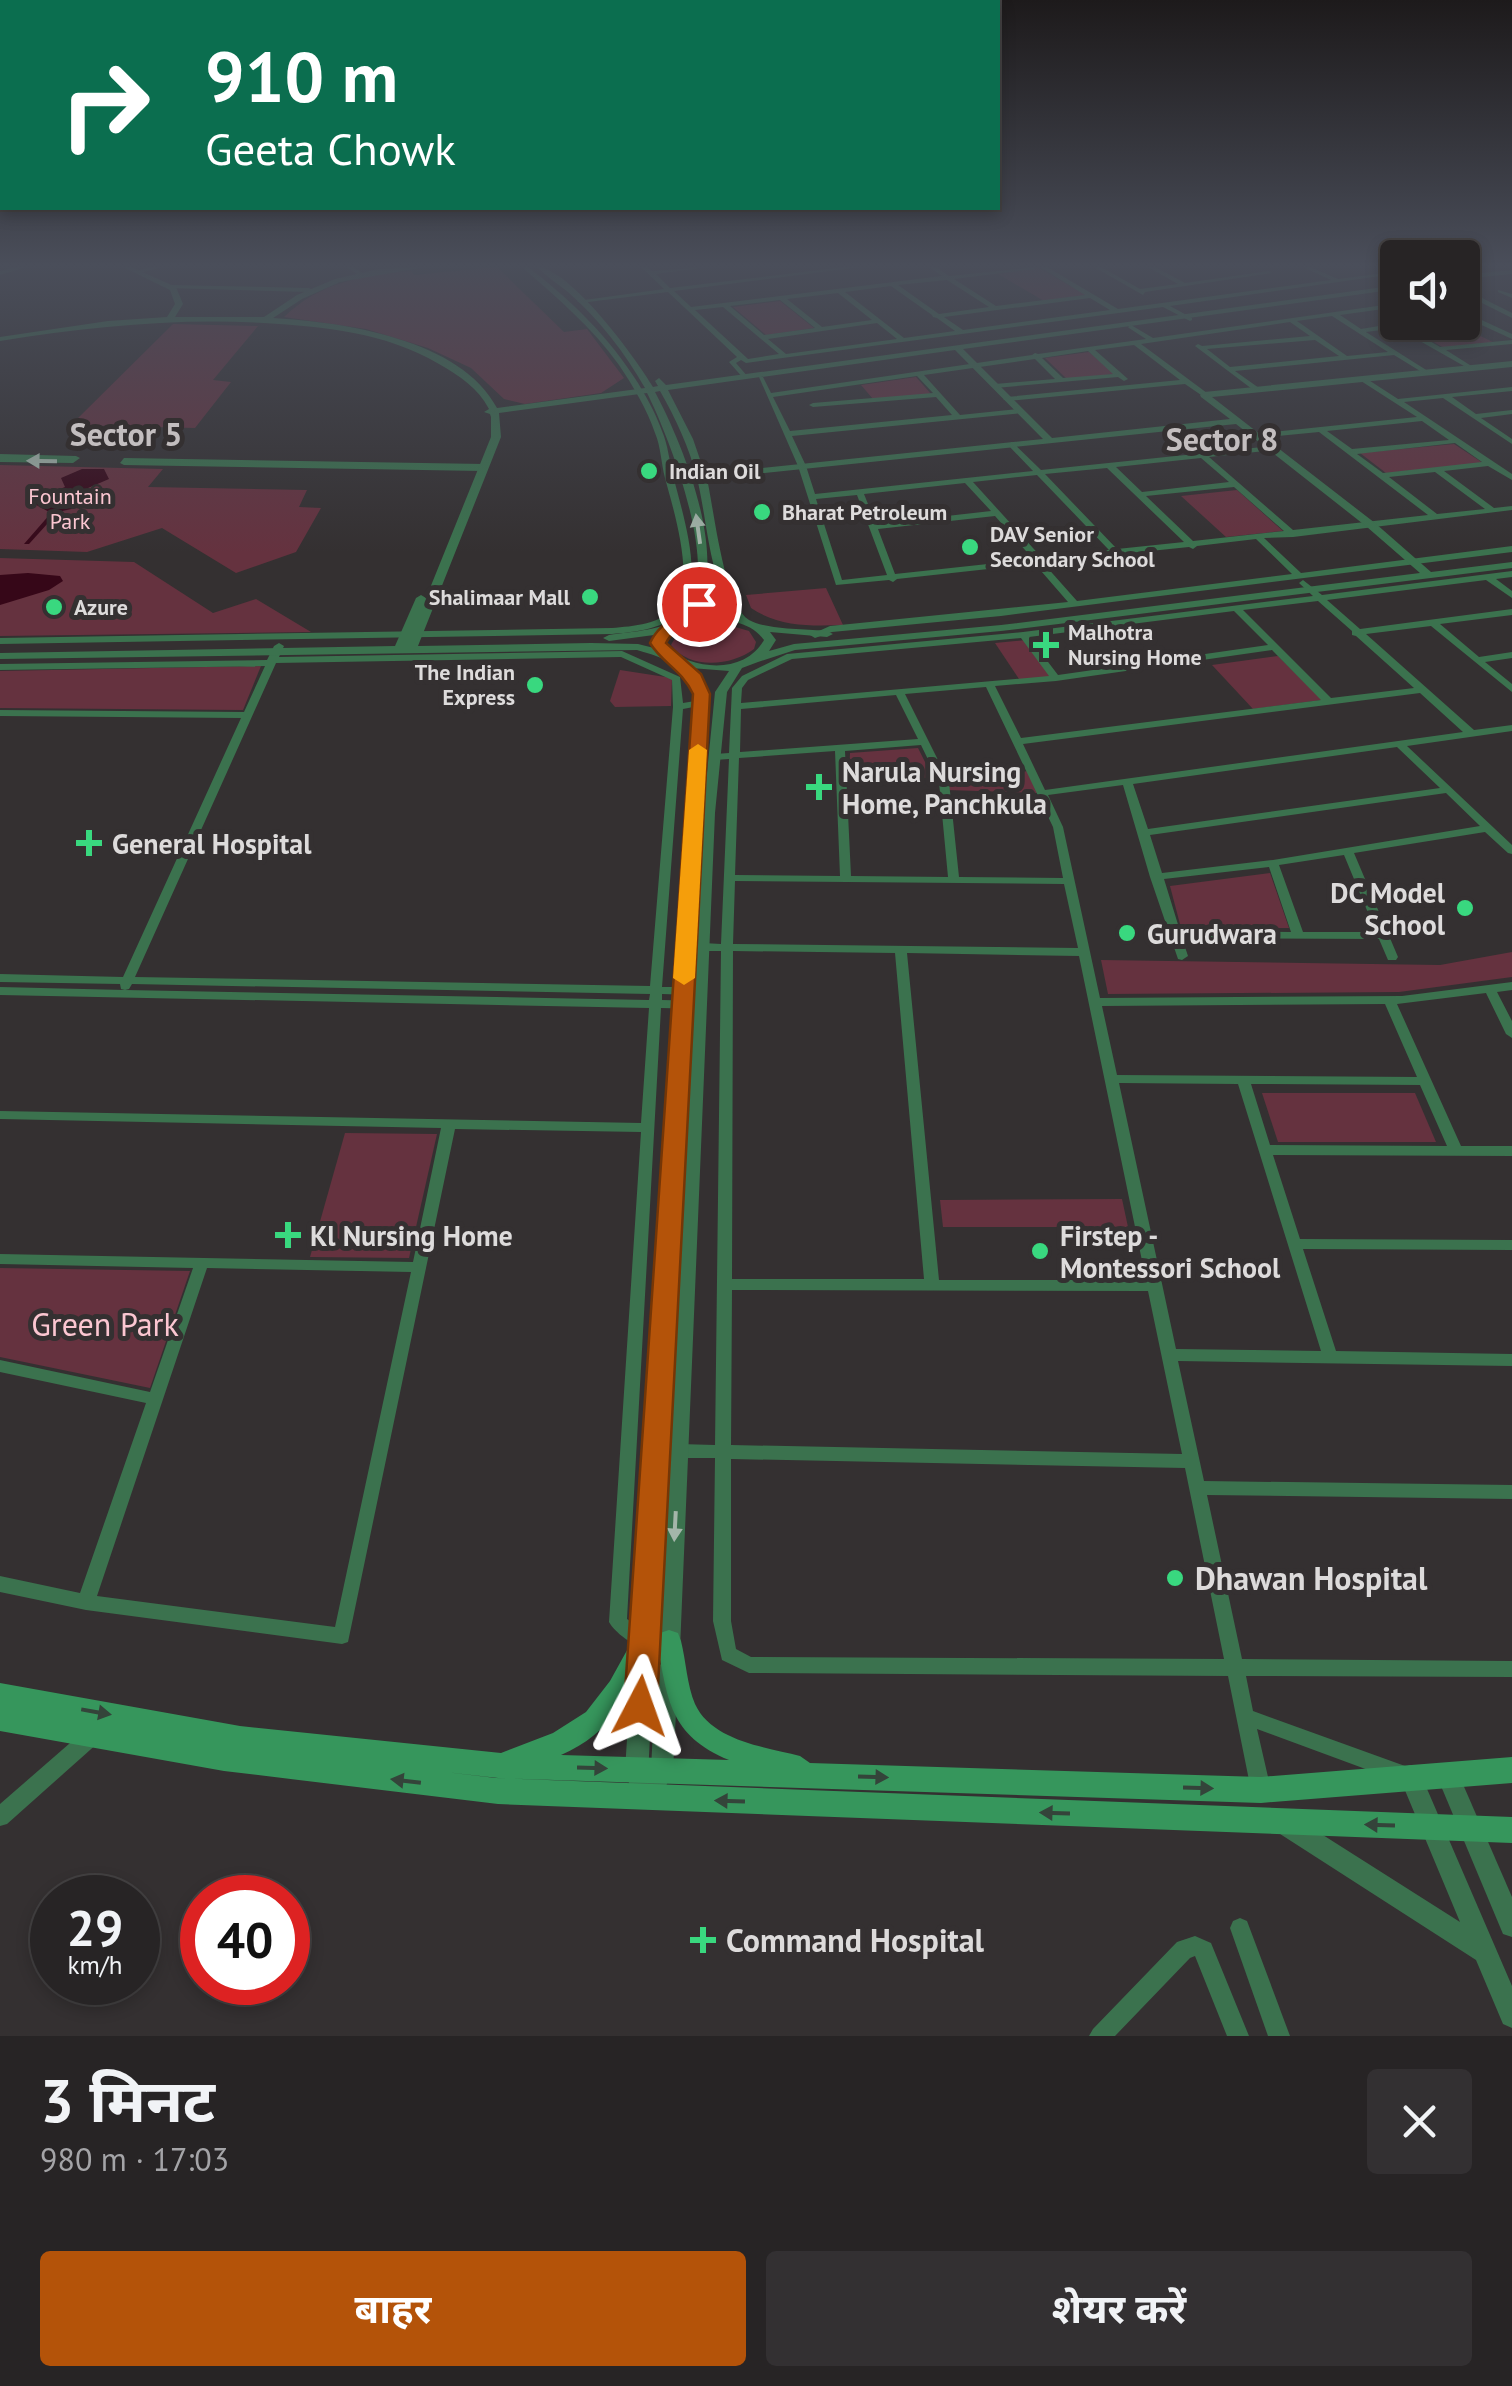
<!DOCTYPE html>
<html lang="hi">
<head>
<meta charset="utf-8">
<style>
  :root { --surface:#272425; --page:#333032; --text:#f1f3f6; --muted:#a4a4a7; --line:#434142; --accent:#b45309 }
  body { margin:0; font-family:"PT Sans","Noto Sans Devanagari",sans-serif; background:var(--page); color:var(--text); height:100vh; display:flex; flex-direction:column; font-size:38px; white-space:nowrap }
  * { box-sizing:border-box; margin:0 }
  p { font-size:32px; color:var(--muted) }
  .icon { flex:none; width:55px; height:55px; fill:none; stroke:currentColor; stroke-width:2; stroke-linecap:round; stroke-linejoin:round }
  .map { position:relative; height:2036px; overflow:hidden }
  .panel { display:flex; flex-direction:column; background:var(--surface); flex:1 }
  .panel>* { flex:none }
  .banner { position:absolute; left:0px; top:0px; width:1000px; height:210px; box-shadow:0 5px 15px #0003,0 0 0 2px var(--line); background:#0b6e4f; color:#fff; overflow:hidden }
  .controls { position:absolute; left:1380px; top:240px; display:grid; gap:20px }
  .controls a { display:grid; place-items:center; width:100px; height:100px; border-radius:10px; background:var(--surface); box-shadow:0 5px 15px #0003,0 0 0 2px var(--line); font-size:50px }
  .speed { position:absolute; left:30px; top:1875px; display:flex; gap:20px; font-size:50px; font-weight:700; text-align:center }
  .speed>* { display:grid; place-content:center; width:130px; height:130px; border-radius:50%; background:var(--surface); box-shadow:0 5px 15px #0003,0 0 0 2px var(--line); line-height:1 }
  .speed small { font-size:25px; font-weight:400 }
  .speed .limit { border:15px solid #d22; background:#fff; color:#111 }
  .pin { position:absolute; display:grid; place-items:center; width:85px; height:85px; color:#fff; margin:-42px; border:5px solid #fff; border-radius:50%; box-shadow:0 2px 10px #0007 }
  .me { position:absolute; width:110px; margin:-55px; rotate:4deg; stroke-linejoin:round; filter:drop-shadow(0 0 8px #0008) }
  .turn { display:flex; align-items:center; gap:35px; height:210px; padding:0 40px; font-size:45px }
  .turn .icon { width:130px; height:130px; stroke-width:2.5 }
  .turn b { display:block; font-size:70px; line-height:85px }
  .round { display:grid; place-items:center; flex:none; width:105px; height:105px; border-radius:10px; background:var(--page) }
  .head { display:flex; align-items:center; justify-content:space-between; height:170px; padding:0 40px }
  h1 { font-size:60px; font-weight:700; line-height:75px }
  .button { display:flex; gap:20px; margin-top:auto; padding:20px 40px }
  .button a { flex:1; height:115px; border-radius:10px; background:var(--accent); color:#fff; font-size:40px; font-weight:700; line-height:115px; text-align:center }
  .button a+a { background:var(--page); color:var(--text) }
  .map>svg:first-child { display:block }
  .green { fill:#65323f }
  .water { fill:#360718 }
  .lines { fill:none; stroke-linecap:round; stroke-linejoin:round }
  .minor { fill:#3b724e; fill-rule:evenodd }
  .tertiary { fill:#3b724e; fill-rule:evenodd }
  .secondary { fill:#36965c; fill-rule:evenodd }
  .oneway { fill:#a4b6aa }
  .oneway2 { fill:#34443a }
  .route { fill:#b45309; stroke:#753606; stroke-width:2.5 }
  .slow { fill:#f59e0b }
  .poi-dot { fill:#39d87f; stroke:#343031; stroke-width:4 }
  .labels { text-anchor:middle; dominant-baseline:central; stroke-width:10; stroke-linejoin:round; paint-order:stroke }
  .far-poi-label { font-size:22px; font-weight:bold; fill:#dddbdb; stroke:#343031; text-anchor:start }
  .far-park-label { font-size:22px; fill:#fbc6d1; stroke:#343031 }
  .poi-label { font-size:28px; font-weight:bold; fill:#dddbdb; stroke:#343031; text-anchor:start }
  .far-district-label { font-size:32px; font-weight:bold; fill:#c3bebf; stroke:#343031 }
  .near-park-label { font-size:32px; fill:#fbc6d1; stroke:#343031 }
  .near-poi-label { font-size:32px; font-weight:bold; fill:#dddbdb; stroke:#343031; text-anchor:start }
</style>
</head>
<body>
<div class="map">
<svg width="1512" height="2036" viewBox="0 0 1512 2036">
  <rect width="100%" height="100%" fill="#343031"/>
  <g class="green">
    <path d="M497,267l67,65 23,-3 37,49 -23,15 -76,11 -21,-5 -33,-31 -43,-20 -62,-19 -82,-12c36,-35 80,-42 127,-46l3,4z"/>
    <path d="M1039,268l47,27 -42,6 -46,-27z"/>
    <path d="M780,301l34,27 -48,7 -33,-28z"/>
    <path d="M1453,323l42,20 -51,5 -34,-20z"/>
    <path d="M173,324l85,2 -45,54 18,2 -36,46 -124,-3z"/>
    <path d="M1089,352l26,22 -48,5 -22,-21z"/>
    <path d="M916,377l15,17 -58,5 -12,-14z"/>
    <path d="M1454,444l29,19 -97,10 -26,-20z"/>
    <path d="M0,465l163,4 -15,18 159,3 -8,17 22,1 -25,44 -60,21 -74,-45 -75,24 -87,-3z"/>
    <path d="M1237,490l46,41 -57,6 -45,-41z"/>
    <path d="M0,558l134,4 79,51 43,-14 55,33 -311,4z"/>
    <path d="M826,588l17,37c-33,1 -64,2 -92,-17l-5,-13z"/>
    <path d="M718,622l31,9 7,11 -2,7c-22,17 -65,21 -83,-4l8,-14z"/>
    <path d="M1026,640l27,38 -32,4 -26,-39z"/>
    <path d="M1278,656l44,44 -69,9 -41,-44z"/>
    <path d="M261,666l-18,44 -243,-2v-37z"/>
    <path d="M620,670l52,8 -1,28 -56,1 -5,-6z"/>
    <path d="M918,748l15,30 -84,-1 1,-24z"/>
    <path d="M1030,771l8,22 -92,-3 -3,-12z"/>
    <path d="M1270,873l19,55h-108l-11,-42z"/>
    <path d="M1512,952v25l-113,15 -291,2 -7,-34 339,5z"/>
    <path d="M1262,1093h153l21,49h-158z"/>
    <path d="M345,1133l92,1 -28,124 -99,-1z"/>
    <path d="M1122,1199l6,28h-185l-3,-27z"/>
    <path d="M0,1268l190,3 -40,117 -150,-31z"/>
  </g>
  <g class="water">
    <path d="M82,469h22l5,10 -21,9 10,15 -40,9 -29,32h-5l27,-31 -22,-12 36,-14 -4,-9z"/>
    <path d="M28,573l32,3 3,5 -14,9 -49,15v-30z"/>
  </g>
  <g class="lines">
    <g class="minor">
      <path d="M151,267h11l-23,6 -3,-2z"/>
      <path d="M346,267h7l11,7 -5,1z"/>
      <path d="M522,267h6c43,33 81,70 110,116 9,15 18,31 24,48 6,14 7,29 11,44 8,34 32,103 9,134 -15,20 -46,23 -70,25l-612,10v-6l612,-10c21,-2 50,-3 64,-23 19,-27 -3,-97 -11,-127 -4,-15 -4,-31 -10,-45 -8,-24 -22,-47 -36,-68 -27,-38 -62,-67 -97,-98z"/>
      <path d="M641,267h6l5,4 56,-4 -52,7 14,14 174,-21h16l-186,24 17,16 251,-31 -13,-9h7l13,9 88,-9 -3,2 -80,10 42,27 89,-11 -45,-28h7l71,42 213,-29 -28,-13h7l28,12 39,-5 3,2 -210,30 22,12v2l-2,1 -27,-14 -417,56 -5,-3 -5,3 12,14 -4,2 -15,-17 8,-5 -69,-65 -88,11 -3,-2 87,-12zM947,280l42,27 -50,7 -41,-29zM891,286l41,29 1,2 4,1 18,13 -51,7 -59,-46zM838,293l34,27 -50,7 -35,-28zM1090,298l20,12 -147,20 -19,-13zM780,300l35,28 -51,7 -34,-29zM723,307l56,47 -31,5 -53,-49zM877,323l20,16 -111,15 -18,-15z"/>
      <path d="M1094,267h7l39,22 38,-5 -30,-17h7l30,16 84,-12 3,2 -127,19 -2,3z"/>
      <path d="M170,285l139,3 3,2 -3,2 -141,-4z"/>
      <path d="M1498,290l14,4v4l-14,-6z"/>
      <path d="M1398,303v4l-58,8 21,14 43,-7h20l-20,4 36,21 72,-7v4l-66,6 27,17v2l-2,1 -74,-42 -31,4 65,41 -6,1 -31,-19 -159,16 24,17 1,2 -4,2 -61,-46 3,-2 4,2 108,-10 -20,-14 -149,22 66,49 1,2 -4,2 -19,-13 -178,17 -4,-2 4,-2 173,-17 -46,-35 -39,5 33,29 -4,2 -6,-4 -123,11 -4,-2 4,-2 60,-5 -20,-20 -111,16 36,40 59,-6h3v4l-230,23 14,30 9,28 218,-23 -24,-25 -1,-2 4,-2 29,28 231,-24 4,2 -1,2 -66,7 84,73 135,-15 -109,-83 -62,6 -4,-2 1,-2 163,-17 -56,-36 -1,-2 4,-2 34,22 114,-12v4l-60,6 24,17 36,-4v4l-31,4 31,21v5l-69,-46 -39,4 108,72v6l-24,-14 -44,5 50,37 18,-2v4l-219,27 -29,1 37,35 211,-27v6l-511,64 -169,16 -17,6 -5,-3 20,-9 238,-24 -33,-38 -138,15 -4,3 -4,-2 -53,5 -38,-119 -39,-89h4l8,16 261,-38 3,-2 3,1 108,-15 -17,-11 -1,-1 3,-2 22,13zM1332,316l56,36 -41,4 -50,-35zM1315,340l24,16 -109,11 -23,-18zM1088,351l25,23 -50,4 -21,-20zM917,376l16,17 -120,10 -4,2 4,2 123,-10 16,18 -162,16 -17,-34zM1422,421l27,19 -97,9 -25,-18zM1455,443l27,19 -99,11 -26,-19zM1201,458l28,24 -87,10 -26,-25zM1107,468l77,74 -67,7 -72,-75zM1435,472l50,37 -48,5 -48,-37zM1037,475l72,75 -67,8 -69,-76zM965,483l26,28 -115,13 -12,-30zM1234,487l50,44 -91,10 -47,-45zM857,495l30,80 -45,5 -26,-81zM995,516l38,43 -138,15 -17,-45zM1256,539l36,35 -215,27 -32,-36 1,-2 67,-8 4,2 4,-3 68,-7 4,2 4,-3z"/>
      <path d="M1462,311l50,23v5l-50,-23z"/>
      <path d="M0,454l76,2 4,2 -7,5 -73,-1z"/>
      <path d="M124,458l360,6 4,2 -2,5h-3l-359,-6 -4,-2z"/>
      <path d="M1512,571v6l-16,2 16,12v7l-26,-18 -159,20 33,29 152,-20v6l-72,9 39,33 33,-5v6l-27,4 27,22v8l-81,-66 -65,8 108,96 38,-5v6l-105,15 105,99v9l-4,-1 -23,-21 -131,21 44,104 -2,3h-8l-9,-21 -197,-1 6,18 -6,4 -4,-1 -28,-82 -27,-92 -75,10 15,32 37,171 302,-2 110,-14v8l-15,2 15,29v17l-6,-4 -20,-41 -89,11 64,142h51v10l-239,-1 27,84 212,1v10l-209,-1 33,102 176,3v12l-334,-5 26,120 308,4v14l-305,-4 35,164 270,2v16l-266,-1 7,35 152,55 2,6 -2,6 -7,3 -141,-52 14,61 -3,6 -7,3 -7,-3 -3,-6 -23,-114 -479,-3 -27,-13 -9,-39 2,-163h-36l-6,-2 -2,-5 2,-5 6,-2 36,1 6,-494h-18l-6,-4 6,-4 18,1 8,-185 -14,1 -5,-3 5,-3 14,-1 3,-65 10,-12 45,-22 236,-22 290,-36 -14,-13 4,-3 19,15zM1318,601l34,30v4l4,1 58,52 -83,10 -88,-88zM1234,611l34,34 -210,30 -29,-38zM1021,638l28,38 -308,27 1,-15 6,-8 44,-21zM1272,650l49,50 -300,38 -26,-52 61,-5zM986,687l67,140 10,51 -104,-1 -10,-95 -44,-88zM1420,693l43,39 -418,58 -22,-46zM896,695l22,44 -178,13 1,-43zM921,745l18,37 9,95 -97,-1 -6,-125zM1397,747l43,41 -292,41 -15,-45zM835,751l5,125 -105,-1 4,-117zM1446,793l34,33 -207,34 -111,13 -12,-38zM1344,855l32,77h-73l-24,-67zM1269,867l22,65 -111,-1 -16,-52zM735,881l329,3 14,64 -345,-4zM733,951l162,2 29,326h-192zM907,953l172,3 67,324h-207zM1385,1004l32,73 -300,-2 -15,-69zM1119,1083l119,1 83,267 -145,-2zM1251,1084l169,1 27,61 -177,-1zM732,1290l416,1 34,163 -451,-9zM731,1459l454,9 39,191 -473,-2 -15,-8 -5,-28z"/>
      <path d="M279,643l5,3 -5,11 343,-6 58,26 3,26 18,-3 5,3 -2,2 -21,4 -21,278h30l6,4 -6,4 -30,-1v6l39,1 6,4 -6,4 -40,-1 -34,611 24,17 3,6 -3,6 -6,2c-12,-5 -30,-17 -36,-28l32,-490 -186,-3 -107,513 -6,2 -256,-34 -86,-18v-16l80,17 66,-190 -146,-31v-12l150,32 43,-124 -193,-4v-10l413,8 28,-134 -441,-9v-8l641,12 8,-115 -649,-13v-8l125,3 -4,-1 -1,-5 -120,-2v-8l123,3 118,-259 -241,-2v-6l244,2 21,-46 -265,4v-6l267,-4 7,-14zM621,657l51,23 1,27 -23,279 -515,-9 141,-314zM132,984l518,10 -1,6 -524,-10 4,-1zM207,1268l204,4 -76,355 -238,-31z"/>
      <path d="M92,1727l7,3 2,6 -2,6 -92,82 -7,2v-22l85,-74z"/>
      <path d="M1240,1918l7,3 43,115h-22l-38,-108 3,-7z"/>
      <path d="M1195,1936l16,7 38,93h-22l-32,-80 -5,2 -75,78h-26l4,-7 84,-87z"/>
    </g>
    <g class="tertiary">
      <path d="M15,267h11l-26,8v-4z"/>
      <path d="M123,267h8l45,20 7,17 -8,13h89l33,-22 38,-16 44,-10 46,-2 -85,15 -38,17 -29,19c70,4 188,21 224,90l148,-20c-20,-35 -46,-69 -77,-96 -10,-8 -22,-16 -31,-25 33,1 99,91 116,120l5,-1 -3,-5 4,-3 7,7 732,-100v4l-435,60 89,89 178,-19 -29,-22 -1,-2 4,-3 308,-31v6l-300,30 163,126 56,49 81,-10v6l-511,63 -206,19 -37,12 -16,6 -15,24 -12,121 -35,836 -3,7 -8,3 -8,-3 -3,-7 45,-836 12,-121 14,-21 -38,-3 9,10 7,16 -59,1080 3,-5 5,-97 3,-7 8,-3 8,3 3,7 -5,99 -7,15 -8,3 -6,-2 3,10 -3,8 -8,3 -8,-3 -11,-35 70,-1076c-13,-30 -27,-35 -58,-44l-637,9v-6l395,-7 21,-48 5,-3 5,3 65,-161v-20l-1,-3 -6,-2 5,-3c-11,-21 -29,-33 -50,-45 -54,-32 -115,-37 -175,-41 -89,-5 -175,4 -264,18v-4l108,-16 59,-4 8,-13 -5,-14zM955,350l88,89 -338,35 -12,-35 -25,-49zM660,391c16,28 29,56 37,87 11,46 11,94 36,136h-38c35,-54 -12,-170 -40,-222zM647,393c21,41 78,185 36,222 -19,16 -50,16 -74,20l-6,3 6,3 45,-6v13l-16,-4 -47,-1 -173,3 83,-209 -2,-24zM1236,424l131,103 53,46 -419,52 -207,19 -25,7 7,-11 -6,-8 57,5 6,-3 -6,-3c-20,-2 -61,-1 -78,-11 -25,-15 -35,-111 -42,-141zM709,619c20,0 43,4 55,21 -20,35 -70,30 -98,8l-1,-11c12,-13 27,-17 44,-18z"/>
      <path d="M1388,267h10v4z"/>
      <path d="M1512,270v4l-50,5v-4z"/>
      <path d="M1462,288l50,25v5l-50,-25z"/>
      <path d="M1447,1763l8,3 57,131v40l-9,-3 -67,-160 3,-8z"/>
      <path d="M1410,1765l8,3 94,218v42l-9,-4 -27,-64 -199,-128 -4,-8 4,-8 8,-3 8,3 167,106 -61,-146 3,-8z"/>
    </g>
    <path class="secondary" d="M669,1630l9,3 3,8c5,20 6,44 14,63 17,37 70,43 105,52l10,7 451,14 251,-20v26l-251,20 -765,-25 -51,-6 53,6 1014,39v26l-1014,-39 -274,-33 -224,-40v-24l58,10 -58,-10v-24l240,43 261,27 52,-20 33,-21 24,-31 26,-47 9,-3 9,3 3,7 3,-8zM657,1643c11,57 12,92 72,117l-168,-5c50,-21 74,-65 96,-112z"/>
  </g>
  <defs><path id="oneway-solid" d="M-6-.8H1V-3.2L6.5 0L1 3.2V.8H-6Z" transform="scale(2.5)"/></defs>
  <g class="oneway">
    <use href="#oneway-solid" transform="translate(42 461) rotate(-179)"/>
    <use href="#oneway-solid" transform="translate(698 529) rotate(-98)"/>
    <use href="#oneway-solid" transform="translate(675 1526) rotate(93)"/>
  </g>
  <g class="oneway2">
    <use href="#oneway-solid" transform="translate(96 1712) rotate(10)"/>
    <use href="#oneway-solid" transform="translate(592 1768) rotate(2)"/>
    <use href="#oneway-solid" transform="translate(873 1777) rotate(2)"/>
    <use href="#oneway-solid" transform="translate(406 1781) rotate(-173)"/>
    <use href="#oneway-solid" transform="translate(1198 1788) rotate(2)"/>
    <use href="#oneway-solid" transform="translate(730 1801) rotate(-178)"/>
    <use href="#oneway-solid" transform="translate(1055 1813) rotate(-178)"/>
    <use href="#oneway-solid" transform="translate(1380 1825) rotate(-178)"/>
  </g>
  <linearGradient id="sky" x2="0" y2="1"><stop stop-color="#1d1a1b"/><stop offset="0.48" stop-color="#4a4e5a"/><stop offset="1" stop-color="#4a4e5a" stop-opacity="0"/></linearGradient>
  <rect width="1512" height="552" fill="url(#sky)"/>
  <path class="route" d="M693,601l14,3c-12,15 -34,24 -41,39l35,31 9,20 -53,1012 -5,11 -12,4 -12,-4 -4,-11 69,-1012c-11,-24 -31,-31 -43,-51 9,-20 28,-26 43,-42z"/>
  <path class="slow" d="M698,744l9,6 -12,228 -11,7 -11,-7 16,-228z"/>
  <g class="poi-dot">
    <circle cx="649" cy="471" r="10"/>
    <circle cx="762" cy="512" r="10"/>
    <circle cx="970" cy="547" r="10"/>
    <circle cx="590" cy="597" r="10"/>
    <circle cx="54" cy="607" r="10"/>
    <path d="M1041 630h10v10h10v10h-10v10h-10v-10h-10v-10h10z"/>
    <circle cx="535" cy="685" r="10"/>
    <path d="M814 772h10v10h10v10h-10v10h-10v-10h-10v-10h10z"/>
    <path d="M84 828h10v10h10v10h-10v10h-10v-10h-10v-10h10z"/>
    <circle cx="1465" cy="908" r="10"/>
    <circle cx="1127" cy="933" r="10"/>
    <path d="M283 1220h10v10h10v10h-10v10h-10v-10h-10v-10h10z"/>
    <circle cx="1040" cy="1251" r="10"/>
    <circle cx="1175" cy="1578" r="10"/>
    <path d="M698 1925h10v10h10v10h-10v10h-10v-10h-10v-10h10z"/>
  </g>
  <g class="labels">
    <g class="far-poi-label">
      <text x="669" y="471">Indian Oil</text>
      <text x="782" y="512">Bharat Petroleum</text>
      <text x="990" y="534">DAV Senior<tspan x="990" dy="25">Secondary School</tspan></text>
      <text x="570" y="597" text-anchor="end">Shalimaar Mall</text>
      <text x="74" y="607">Azure</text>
      <text x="1068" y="632">Malhotra<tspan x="1068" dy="25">Nursing Home</tspan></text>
      <text x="515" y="672" text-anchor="end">The Indian<tspan x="515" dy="25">Express</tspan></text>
    </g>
    <g class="far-park-label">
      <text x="70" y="496">Fountain<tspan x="70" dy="25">Park</tspan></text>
    </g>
    <g class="poi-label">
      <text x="842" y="771">Narula Nursing<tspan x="842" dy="32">Home, Panchkula</tspan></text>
      <text x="112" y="843">General Hospital</text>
      <text x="1445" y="892" text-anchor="end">DC Model<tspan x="1445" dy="32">School</tspan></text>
      <text x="1147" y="933">Gurudwara</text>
      <text x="310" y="1235">Kl Nursing Home</text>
      <text x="1060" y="1235">Firstep -<tspan x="1060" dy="32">Montessori School</tspan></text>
    </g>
    <g class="far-district-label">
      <text x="126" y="434">Sector 5</text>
      <text x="1222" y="439">Sector 8</text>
    </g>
    <g class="near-park-label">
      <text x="105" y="1324">Green Park</text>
    </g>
    <g class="near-poi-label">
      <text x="1195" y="1578">Dhawan Hospital</text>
      <text x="726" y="1940">Command Hospital</text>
    </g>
  </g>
</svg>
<div class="controls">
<a><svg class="icon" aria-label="sound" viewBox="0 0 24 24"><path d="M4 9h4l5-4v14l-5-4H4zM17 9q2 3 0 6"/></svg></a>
</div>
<div class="speed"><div>29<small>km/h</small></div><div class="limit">40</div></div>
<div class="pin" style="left:699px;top:604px;background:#d93025"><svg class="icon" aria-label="arrive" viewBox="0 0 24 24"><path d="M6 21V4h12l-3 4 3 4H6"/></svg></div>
<svg class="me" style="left:640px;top:1706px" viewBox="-20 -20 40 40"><path d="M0-17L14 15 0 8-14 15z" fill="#b45309" stroke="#fff" stroke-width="4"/></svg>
<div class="banner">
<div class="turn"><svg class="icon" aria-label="right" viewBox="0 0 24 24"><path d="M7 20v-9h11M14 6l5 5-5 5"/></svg><div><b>910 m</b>Geeta Chowk</div></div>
</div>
</div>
<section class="panel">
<div class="head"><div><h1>3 मिनट</h1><p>980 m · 17:03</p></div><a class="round"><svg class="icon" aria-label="close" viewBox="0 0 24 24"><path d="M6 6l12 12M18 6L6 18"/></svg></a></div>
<div class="button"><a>बाहर</a><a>शेयर करें</a></div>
</section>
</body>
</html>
